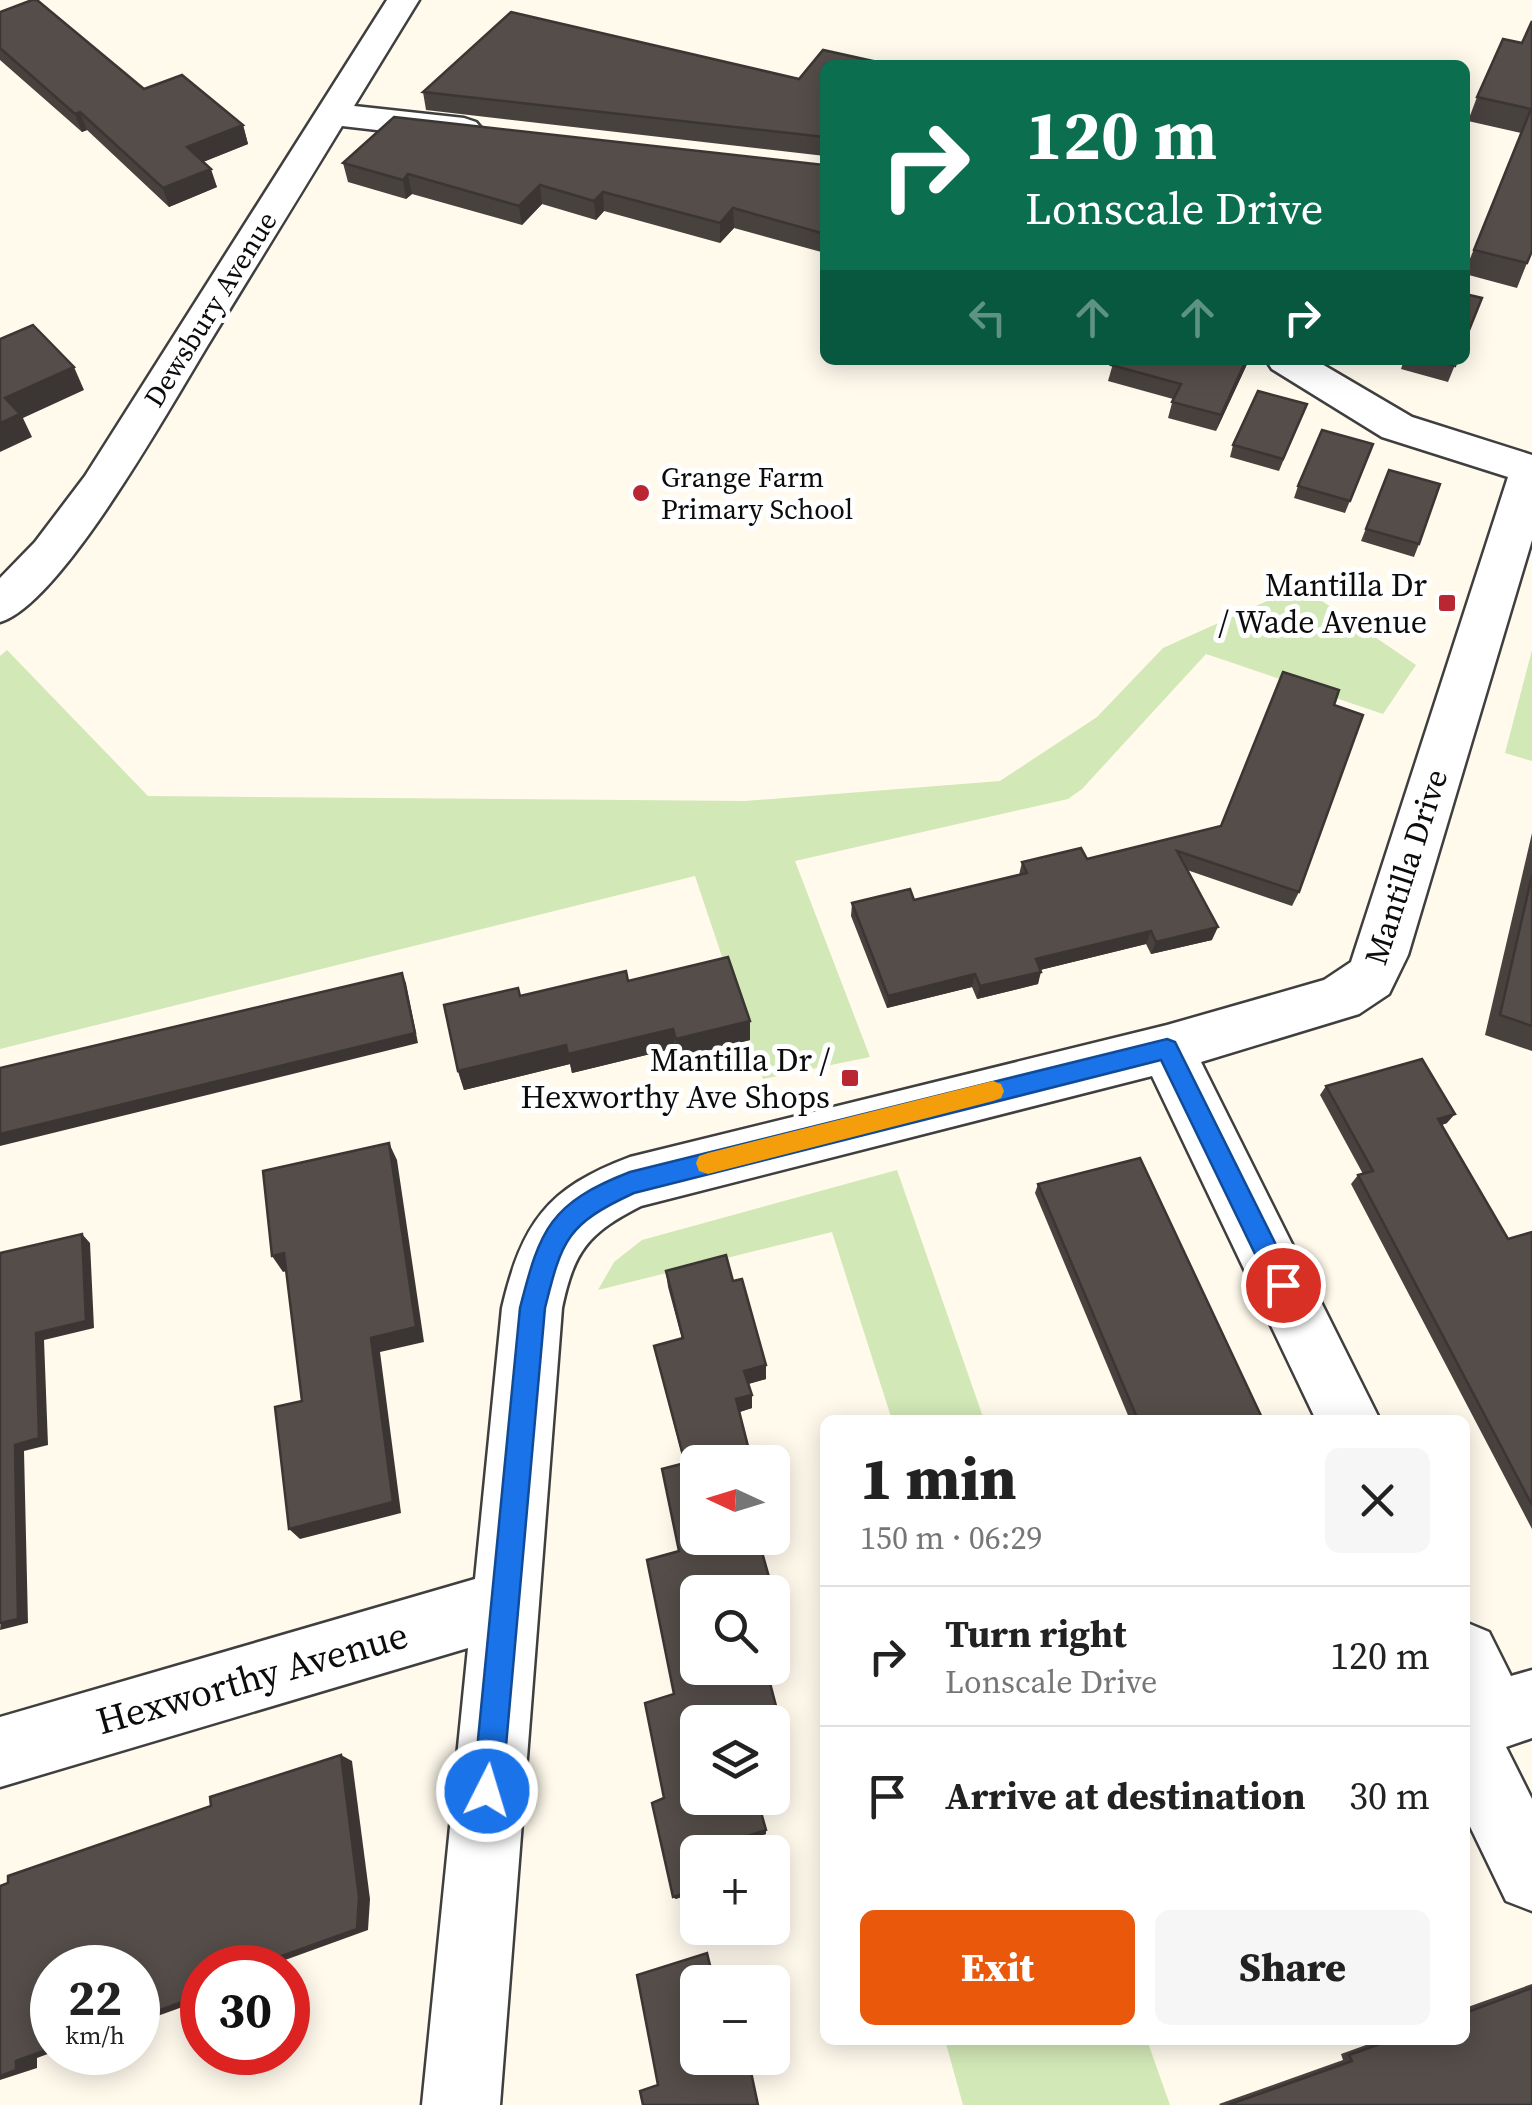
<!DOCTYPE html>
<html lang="en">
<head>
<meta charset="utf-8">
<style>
  :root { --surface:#fff; --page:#f6f6f6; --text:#222; --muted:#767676; --line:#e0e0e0; --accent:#ea580c }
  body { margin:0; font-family:"Source Serif 4",serif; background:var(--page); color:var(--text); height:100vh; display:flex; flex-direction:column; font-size:38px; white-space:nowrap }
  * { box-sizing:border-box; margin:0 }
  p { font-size:32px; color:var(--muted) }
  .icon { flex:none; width:55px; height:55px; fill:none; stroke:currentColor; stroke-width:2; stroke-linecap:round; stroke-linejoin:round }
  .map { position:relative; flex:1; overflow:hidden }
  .details { position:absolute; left:820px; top:1415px; width:650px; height:630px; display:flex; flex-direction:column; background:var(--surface); border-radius:15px; box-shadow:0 5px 25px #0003 }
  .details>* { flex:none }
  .top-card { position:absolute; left:820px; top:60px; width:650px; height:305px; border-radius:15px; box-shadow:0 5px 25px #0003; background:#0b6e4f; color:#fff; overflow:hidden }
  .needle { width:65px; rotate:274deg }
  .tools { position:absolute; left:680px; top:1445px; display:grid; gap:20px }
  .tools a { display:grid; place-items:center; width:110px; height:110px; border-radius:15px; background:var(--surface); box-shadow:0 5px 25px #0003; font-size:50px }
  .speed { position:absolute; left:30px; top:1945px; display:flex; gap:20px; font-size:50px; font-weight:700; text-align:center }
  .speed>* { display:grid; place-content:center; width:130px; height:130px; border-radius:50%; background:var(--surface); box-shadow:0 5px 25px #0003; line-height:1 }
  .speed small { font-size:25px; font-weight:400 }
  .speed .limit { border:15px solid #d22; background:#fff; color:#111 }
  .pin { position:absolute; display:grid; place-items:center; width:85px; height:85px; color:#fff; margin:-42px; border:5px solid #fff; border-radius:50%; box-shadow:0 2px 10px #0007 }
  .me { position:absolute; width:110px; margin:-55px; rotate:5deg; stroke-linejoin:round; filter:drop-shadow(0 0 8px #0008) }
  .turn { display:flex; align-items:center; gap:35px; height:210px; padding:0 40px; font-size:45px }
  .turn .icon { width:130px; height:130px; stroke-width:2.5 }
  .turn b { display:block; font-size:70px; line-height:85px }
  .lanes { display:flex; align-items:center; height:95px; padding:0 40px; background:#0003; justify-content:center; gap:50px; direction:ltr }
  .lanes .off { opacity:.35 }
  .round { display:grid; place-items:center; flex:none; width:105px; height:105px; border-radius:15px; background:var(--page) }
  .head { display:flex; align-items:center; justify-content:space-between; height:170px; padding:0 40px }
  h1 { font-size:60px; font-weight:800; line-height:75px }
  .button { display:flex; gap:20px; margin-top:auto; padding:20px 40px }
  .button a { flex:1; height:115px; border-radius:15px; background:var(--accent); color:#fff; font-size:40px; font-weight:800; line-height:115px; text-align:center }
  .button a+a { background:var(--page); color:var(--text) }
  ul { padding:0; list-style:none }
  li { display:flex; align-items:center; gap:30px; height:140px; padding:0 40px; border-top:2px solid var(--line) }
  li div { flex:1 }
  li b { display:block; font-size:38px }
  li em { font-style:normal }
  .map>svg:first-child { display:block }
  .green { fill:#d2e8b6 }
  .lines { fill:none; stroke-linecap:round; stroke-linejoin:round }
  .minor-casing { stroke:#3f3f3f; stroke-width:5 }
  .minor { fill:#fff; fill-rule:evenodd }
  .wall { fill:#48423f }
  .shaded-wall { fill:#3b3633 }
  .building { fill:#544d49; stroke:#3b3633; stroke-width:2.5 }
  .route { fill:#1a73e8; stroke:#114b97; stroke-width:2.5 }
  .slow { fill:#f59e0b }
  .poi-dot { fill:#b92733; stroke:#fff; stroke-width:4 }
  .labels { text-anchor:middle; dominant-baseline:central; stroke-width:10; stroke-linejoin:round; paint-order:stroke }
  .far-street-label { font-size:28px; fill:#0c0c0c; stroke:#fff }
  .far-poi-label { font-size:28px; fill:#0c0c0c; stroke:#fff; text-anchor:start }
  .poi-label { font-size:32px; fill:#0c0c0c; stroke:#fff; text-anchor:end }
  .street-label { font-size:32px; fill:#0c0c0c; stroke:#fff }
  .near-street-label { font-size:38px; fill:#0c0c0c; stroke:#fff }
</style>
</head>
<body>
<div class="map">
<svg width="1532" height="2105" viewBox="0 0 1532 2105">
  <rect width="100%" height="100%" fill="#fffaec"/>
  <g class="green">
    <path d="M1300,586l116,79 -33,49 -177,-60 -124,135 -14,10 -273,62 75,196 -107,22 -68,-203 -695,173v-393l7,-6 141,146 597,5 255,-20 97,-64 66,-69z"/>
    <path d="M1532,650v111l-27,-8z"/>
    <path d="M897,1170l87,250h-92l-60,-188 -234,58 16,-28 28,-22z"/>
    <path d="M945,2040h202l23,65h-207z"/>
  </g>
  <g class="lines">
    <defs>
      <g id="minor">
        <path d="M387,0h32l-65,106 110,12 12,4 6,7 -6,7 -12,4 -122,-14c-43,71 -87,142 -131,214 -37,60 -149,264 -211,282v-44l35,-36 50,-66z"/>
        <path d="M1266,360h49l97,57 120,38v85l-124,415 -19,39 -30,20 -158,48 179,358h-64l-164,-344 -511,130c-53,27 -67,45 -79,102l-62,797h-78l46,-457 -468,139v-70l475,-138 27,-271c20,-85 45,-120 128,-151l537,-132 157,-45 27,-18 157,-485 -126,-40 -110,-68z"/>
        <path d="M1465,1622l24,10 22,44 21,-6v68l-26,9 26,52v112l-26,-10 -41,-85z"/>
      </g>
    </defs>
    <use href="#minor" class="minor-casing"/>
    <use href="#minor" class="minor"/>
  </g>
  <g class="wall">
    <path d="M0,12l144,77 99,36 5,19 -45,18 14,25 -48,20 -82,-77 -5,2 -82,-72z"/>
    <path d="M1532,21l-5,242 -10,25 -52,-14v-3l56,-138 -53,-12 9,-24 45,-54z"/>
    <path d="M825,65v91l-399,-46 -3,-18 376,-13z"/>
    <path d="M343,163l482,2v88l-91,-25 -14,15 -116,-32 -8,9 -54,-16 -20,21 -110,-31 -6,5 -58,-17z"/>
    <path d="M1114,360h135l-33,71 -48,-13 5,-19 -65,-18z"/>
    <path d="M1404,360h53l-9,22 -47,-13z"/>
    <path d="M1307,404l-28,67 -49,-14 3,-12z"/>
    <path d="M1373,444l-28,69 -51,-15 4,-12z"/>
    <path d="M1389,470l30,74 -5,13 -53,-16z"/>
    <path d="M1334,705l-35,187 -7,14 -105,-36 25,70 -61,14 -5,-10 -106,26 -2,14 -61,15 -5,-12 -85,21 -36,-92 1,-13 62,-3 105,-25 3,-13 65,-3 134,-33z"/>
    <path d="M1532,833v218l-47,-16z"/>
    <path d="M628,981l122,59 -72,18 -3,-10 -103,25 -2,-9 -106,26 -6,-19 62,-75z"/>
    <path d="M1326,1086l121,37 -5,2 66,114 24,-7v297l-181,-345 7,-9 5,-1 -43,-79z"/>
    <path d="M1038,1184l225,236h-133l-95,-227z"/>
    <path d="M666,1271l100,108 -18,5 4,11v13l-13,4 28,126 -8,2 10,37v10l-22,5 29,121 -78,9 68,112 -24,8 -66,57 -3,-2 -9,-99 10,-104 5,-143 5,-88 -30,-117 28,-7 -14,-52z"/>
    <path d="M1532,1984v121h-312l-1,-1 124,-44 -2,-6 39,-14h85v-32z"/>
  </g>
  <g class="shaded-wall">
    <path d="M80,112l7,18 -5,2 -7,-18z"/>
    <path d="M243,125l5,19 -55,22 -6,-19z"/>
    <path d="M211,169l6,18 -48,20 -6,-19z"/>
    <path d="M408,174l4,20 -6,5 -3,-19z"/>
    <path d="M540,185l2,19 -20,21 -3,-19z"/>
    <path d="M603,192l1,19 -8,9 -2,-19z"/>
    <path d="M733,208l1,20 -14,15v-20z"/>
    <path d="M1246,360h3l-33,71 5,-16z"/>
    <path d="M74,367l10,23 -61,28 9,19 -32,15v-29l5,-25z"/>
    <path d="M1218,927l-6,13 -61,14 5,-12z"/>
    <path d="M1151,931l-5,13 -114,28 4,-13z"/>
    <path d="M1041,972l-3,12 -61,15 3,-13z"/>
    <path d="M402,973l4,10 12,60 -418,103v-12z"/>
    <path d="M975,974l-3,13 -85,21 1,-12z"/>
    <path d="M750,1021v19l-72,18 -2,-19z"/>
    <path d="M673,1029l2,19 -103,25 -4,-19z"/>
    <path d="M566,1045l4,19 -106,26 -6,-19z"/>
    <path d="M1455,1114l-8,9 -16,5 7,-9z"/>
    <path d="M389,1143l8,17 27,182 -44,10 21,161 -101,26 -11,-10 82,-191z"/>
    <path d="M82,1234l8,9 4,85 -50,12 4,105 -24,6 4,172 -28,7 15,-185 21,-112z"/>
    <path d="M284,1253l11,16 -12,3 -11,-16z"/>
    <path d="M766,1365v14l-21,6 -1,-14z"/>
    <path d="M752,1395v13l-15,5 -1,-14z"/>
    <path d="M769,1577v10l-24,5v-9z"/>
    <path d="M776,1706v7l-25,7v-6z"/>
    <path d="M341,1755l11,6 18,138 -2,31 -105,38h-15z"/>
    <path d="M766,1830v4l-25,8v-4z"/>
    <path d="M698,1889v3l-22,7 -3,-2z"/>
    <path d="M202,1995v5l-64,23v-5z"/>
    <path d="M52,2048l1,4 -16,6v10l-37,12v-4l16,-15z"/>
  </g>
  <g class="building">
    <path d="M32,0h5l107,89 38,-14 61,50 -56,22 24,22 -48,19 -83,-76 -5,2 -75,-66v-36z"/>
    <path d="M511,12l288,67 24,-29 68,15h-66v72l-402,-45z"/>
    <path d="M1532,21v230l-5,12 -53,-13 57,-141 -54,-12 26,-58 19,4z"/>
    <path d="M394,117l431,48v69l-92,-26 -13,15 -117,-31 -9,9 -54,-16 -21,21 -111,-32 -5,6 -60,-17z"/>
    <path d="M1465,294l17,4 -17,42z"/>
    <path d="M33,325l41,42 -69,31 15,16 -20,9v-84z"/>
    <path d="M1114,360h132l-25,55 -49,-13 9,-18 -70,-19z"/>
    <path d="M1434,360h23l-2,6z"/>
    <path d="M1258,391l49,13 -24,55 -50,-14z"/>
    <path d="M1322,430l51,14 -23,57 -52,-15z"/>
    <path d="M1389,470l51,14 -21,60 -53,-15z"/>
    <path d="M1283,672l56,18 -5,15 29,10 -64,177 -122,-41 41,76 -62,15 -5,-11 -115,28 5,13 -61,14 -5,-12 -87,22 -36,-93 58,-14 4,11 113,-27 -5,-11 59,-14 6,11 134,-33z"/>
    <path d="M1532,875v151l-32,-11z"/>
    <path d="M728,957l22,64 -74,18 -3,-10 -105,25 -2,-9 -108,26 -14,-66 74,-17 2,8 106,-25 2,10z"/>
    <path d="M402,973l13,60 -415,101v-66z"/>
    <path d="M1422,1059l33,55 -17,5 70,120 24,-7v273l-174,-330 15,-4 -47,-85z"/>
    <path d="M389,1143l27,184 -45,11 22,164 -104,27 -14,-122 27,-6 -18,-148 -12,3 -9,-85z"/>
    <path d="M1140,1158l123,262h-125l-100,-236z"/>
    <path d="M82,1234l4,87 -50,12 3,105 -24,7 3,174 -18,4v-370z"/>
    <path d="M726,1255l7,26 9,-2 24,86 -22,6 8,24 -16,4 16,63h-54v76h60l11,39 -24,6 2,9h-49v76h68l10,38 -25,8 2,8h-55v76h59l9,32 -25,8 3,14h-46v37l-25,8 -21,-94 12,-5 -19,-95 29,-9 -27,-134 32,-9 -17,-82 23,-6 -31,-117 29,-8 -17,-67z"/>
    <path d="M341,1755l18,142 -2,32 -109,39h-46v27l-64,23v-50h-86v80l-36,13v9l-16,6v-190l8,-3v-7l203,-70 -1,-9z"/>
    <path d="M707,1953l7,29h-16v76h50l10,47h-115l-3,-14 18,-6 -21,-110z"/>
    <path d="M1532,1988v117h-304l124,-44 -3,-6 42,-15h74v-27z"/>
  </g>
  <path class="route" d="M1167,1039l8,3 117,235 3,8 -3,8 -9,4 -9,-4 -113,-233 -527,133c-67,31 -72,46 -89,115l-43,483 -4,10 -11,4 -10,-4 -4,-10 47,-483c20,-79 30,-105 110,-136z"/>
  <path class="slow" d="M993,1081l8,3 3,7 -3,7 -8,3 -285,73 -9,-3 -3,-8 3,-7 9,-3z"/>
  <g class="poi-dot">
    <circle cx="641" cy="493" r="10"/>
    <rect x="1437" y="593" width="20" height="20" rx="5"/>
    <rect x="840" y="1068" width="20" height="20" rx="5"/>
  </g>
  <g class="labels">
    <g class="far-street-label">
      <text transform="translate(210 309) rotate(-58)">Dewsbury Avenue</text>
    </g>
    <g class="far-poi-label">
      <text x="661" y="477">Grange Farm<tspan x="661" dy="32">Primary School</tspan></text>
    </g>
    <g class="poi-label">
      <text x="1427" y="585">Mantilla Dr<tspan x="1427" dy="37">/ Wade Avenue</tspan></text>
      <text x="830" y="1060">Mantilla Dr /<tspan x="830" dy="37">Hexworthy Ave Shops</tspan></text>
    </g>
    <g class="street-label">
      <text transform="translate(1406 867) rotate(-72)">Mantilla Drive</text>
    </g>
    <g class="near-street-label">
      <text transform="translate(252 1678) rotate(-16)">Hexworthy Avenue</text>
    </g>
  </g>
</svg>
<div class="tools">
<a><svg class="needle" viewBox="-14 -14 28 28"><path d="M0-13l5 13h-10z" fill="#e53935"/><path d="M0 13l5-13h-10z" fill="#767676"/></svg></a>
<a><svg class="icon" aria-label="search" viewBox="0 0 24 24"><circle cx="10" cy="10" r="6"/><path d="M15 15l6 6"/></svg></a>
<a><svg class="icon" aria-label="layers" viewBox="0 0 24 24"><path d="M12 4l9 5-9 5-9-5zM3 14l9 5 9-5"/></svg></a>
<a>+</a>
<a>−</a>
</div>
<div class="speed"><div>22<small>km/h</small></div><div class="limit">30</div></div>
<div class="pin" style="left:1283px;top:1285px;background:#d93025"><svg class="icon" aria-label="arrive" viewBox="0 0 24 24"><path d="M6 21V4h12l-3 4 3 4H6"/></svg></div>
<svg class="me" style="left:487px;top:1791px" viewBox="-20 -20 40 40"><circle r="17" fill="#1a73e8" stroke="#fff" stroke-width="3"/><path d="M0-11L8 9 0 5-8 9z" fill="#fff"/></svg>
<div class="top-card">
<div class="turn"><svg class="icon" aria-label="right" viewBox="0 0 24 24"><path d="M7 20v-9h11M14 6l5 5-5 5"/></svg><div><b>120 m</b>Lonscale Drive</div></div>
<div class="lanes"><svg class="icon off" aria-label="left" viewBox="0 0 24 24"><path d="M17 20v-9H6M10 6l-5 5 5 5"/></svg><svg class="icon off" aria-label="ahead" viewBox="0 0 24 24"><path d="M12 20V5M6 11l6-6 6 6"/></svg><svg class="icon off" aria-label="ahead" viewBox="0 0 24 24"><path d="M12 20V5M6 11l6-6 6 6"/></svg><svg class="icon" aria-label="right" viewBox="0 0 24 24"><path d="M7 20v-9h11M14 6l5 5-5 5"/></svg></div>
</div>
<section class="details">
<div class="head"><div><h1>1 min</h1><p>150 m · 06:29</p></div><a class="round"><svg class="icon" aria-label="close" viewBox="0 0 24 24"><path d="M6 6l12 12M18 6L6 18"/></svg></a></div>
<ul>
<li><svg class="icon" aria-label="right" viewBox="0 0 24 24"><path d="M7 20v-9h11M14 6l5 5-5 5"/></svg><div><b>Turn right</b><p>Lonscale Drive</p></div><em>120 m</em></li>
<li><svg class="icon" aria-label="arrive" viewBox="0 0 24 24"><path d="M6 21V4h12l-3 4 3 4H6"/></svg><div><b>Arrive at destination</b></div><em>30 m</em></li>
</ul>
<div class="button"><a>Exit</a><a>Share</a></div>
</section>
</div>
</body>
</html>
